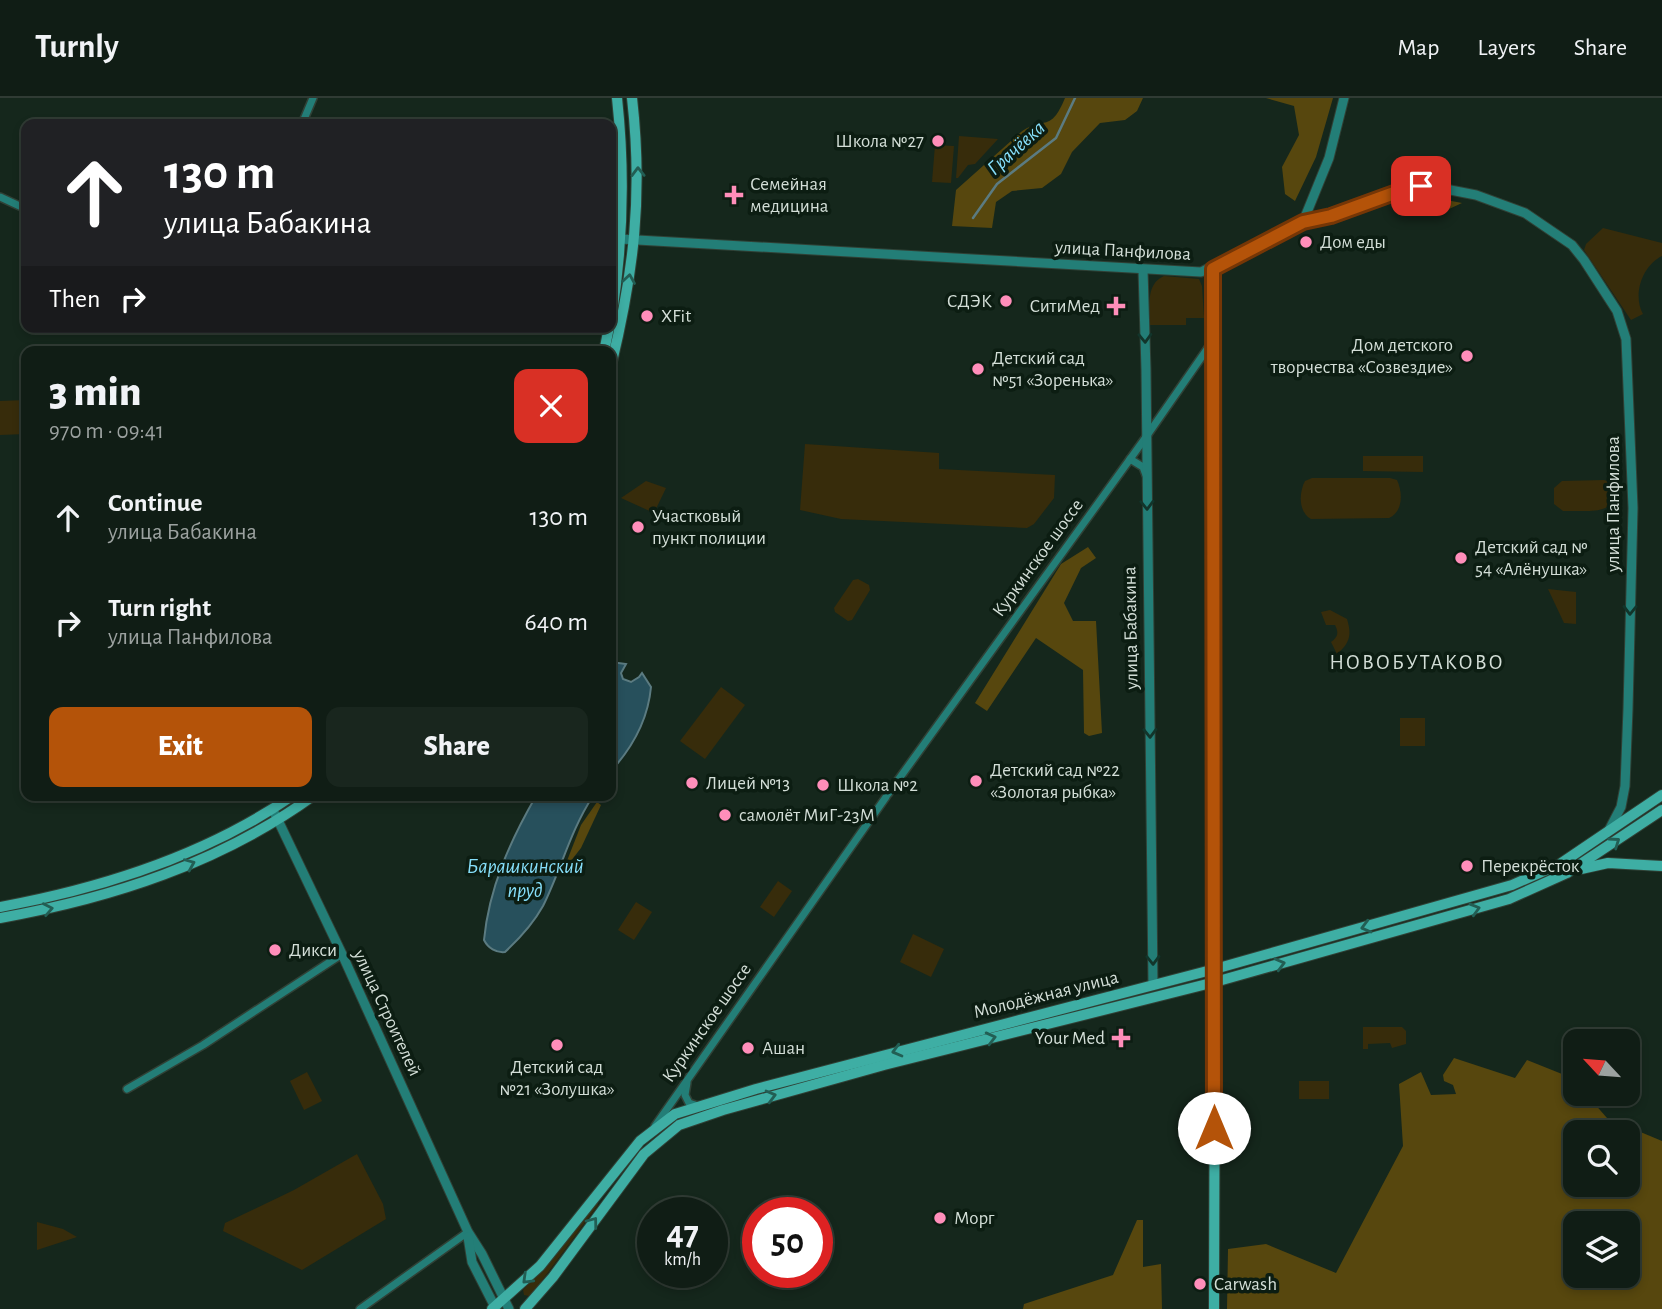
<!DOCTYPE html>
<html lang="en">
<head>
<meta charset="utf-8">
<style>
  :root { --surface:#101d15; --page:#19261e; --text:#f1f3f6; --muted:#9ca2a0; --line:#303b34; --accent:#b45309 }
  body { margin:0; font-family:"Alegreya Sans",sans-serif; background:var(--page); color:var(--text); height:100vh; display:flex; flex-direction:column; font-size:26px; white-space:nowrap }
  * { box-sizing:border-box; margin:0 }
  p { font-size:23px; color:var(--muted) }
  .icon { flex:none; width:38px; height:38px; fill:none; stroke:currentColor; stroke-width:2; stroke-linecap:round; stroke-linejoin:round }
  .map { position:relative; flex:1; overflow:hidden }
  .details { position:absolute; left:21px; top:248px; width:595px; height:455px; display:flex; flex-direction:column; background:var(--surface); border-radius:14px; box-shadow:0 4px 10px #0003,0 0 0 2px var(--line) }
  .details>* { flex:none }
  .guide { position:absolute; left:21px; top:21px; width:595px; height:214px; border-radius:14px; box-shadow:0 4px 10px #0003,0 0 0 2px var(--line); background:#202124; color:#fff; overflow:hidden }
  .needle { width:46px; rotate:296deg }
  .tools { position:absolute; left:1563px; top:931px; display:grid; gap:14px }
  .tools a { display:grid; place-items:center; width:77px; height:77px; border-radius:14px; background:var(--surface); box-shadow:0 4px 10px #0003,0 0 0 2px var(--line); font-size:35px }
  .speed { position:absolute; left:637px; top:1099px; display:flex; gap:14px; font-size:35px; font-weight:700; text-align:center }
  .speed>* { display:grid; place-content:center; width:91px; height:91px; border-radius:50%; background:var(--surface); box-shadow:0 4px 10px #0003,0 0 0 2px var(--line); line-height:1 }
  .speed small { font-size:18px; font-weight:400 }
  .speed .limit { border:10px solid #d22; background:#fff; color:#111 }
  .pin { position:absolute; display:grid; place-items:center; width:60px; height:60px; color:#fff; margin:-30px; border-radius:14px; box-shadow:0 4px 10px #0006 }
  .me { position:absolute; width:77px; margin:-38px; rotate:0deg; stroke-linejoin:round; filter:drop-shadow(0 0 5px #0008) }
  .turn { display:flex; align-items:center; gap:24px; height:147px; padding:0 28px; font-size:32px }
  .turn .icon { width:91px; height:91px; stroke-width:2.5 }
  .turn b { display:block; font-size:49px; line-height:60px }
  .then { display:flex; align-items:center; height:66px; padding:0 28px; background:#0003; gap:14px; font-size:26px }
  .round { display:grid; place-items:center; flex:none; width:74px; height:74px; border-radius:14px; background:var(--page) }
  .overview { display:flex; align-items:center; justify-content:space-between; height:119px; padding:0 28px }
  h1 { font-size:42px; font-weight:800; line-height:52px }
  .action { display:flex; gap:14px; margin-top:auto; padding:14px 28px }
  .action a { flex:1; height:80px; border-radius:14px; background:var(--accent); color:#fff; font-size:28px; font-weight:800; line-height:80px; text-align:center }
  .action a+a { background:var(--page); color:var(--text) }
  ul { padding:0; list-style:none }
  li { display:flex; align-items:center; gap:21px; height:105px; padding:0 28px }
  li div { flex:1 }
  li b { display:block; font-size:26px }
  li em { font-style:normal }
  header { display:flex; align-items:center; gap:42px; box-sizing:border-box; height:98px; padding:0 35px; background:var(--surface); border-bottom:2px solid var(--line) }
  header strong { font-size:33px }
  nav { display:flex; gap:38px; margin-inline-start:auto; font-size:24px }
  .map>svg:first-child { display:block }
  .green { fill:#372c0b }
  .forest { fill:#57470e; fill-rule:evenodd }
  .water { fill:#27505c; stroke:#5b7b81; stroke-width:2 }
  .lines { fill:none; stroke-linecap:round; stroke-linejoin:round }
  .stream { stroke:#5b7b81; stroke-width:2.5 }
  .minor-casing { stroke:#304136; stroke-width:10 }
  .tertiary-casing { stroke:#304136; stroke-width:11 }
  .secondary-casing { stroke:#304136; stroke-width:12 }
  .minor { stroke:#237e77; stroke-width:7 }
  .tertiary { stroke:#237e77; stroke-width:9 }
  .secondary { stroke:#3eaea4; stroke-width:10 }
  .oneway { stroke:#225e54 }
  .oneway2 { stroke:#12352b }
  .route-casing { stroke:#753606; stroke-width:18 }
  .route { stroke:#b45309; stroke-width:12 }
  .poi-dot { fill:#ff8eba; stroke:#0c1d12; stroke-width:2.5 }
  .labels { text-anchor:middle; dominant-baseline:central; stroke-width:7; stroke-linejoin:round; paint-order:stroke }
  .poi-label { font-size:19px; fill:#d3ded7; stroke:#0c1d12; text-anchor:start }
  .street-label { font-size:19px; fill:#d3ded7; stroke:#0c1d12 }
  .water-label { font-size:21px; font-style:italic; fill:#86dffa; stroke:#0c1d12 }
  .neighbourhood-label { font-size:21px; letter-spacing:2px; fill:#d3ded7; stroke:#0c1d12 }
</style>
</head>
<body>
<header>
<strong>Turnly</strong>
<nav><a>Map</a><a>Layers</a><a>Share</a></nav>
</header>
<div class="map">
<svg width="1662" height="1211" viewBox="0 0 1662 1211">
  <rect width="100%" height="100%" fill="#15271c"/>
  <g class="green">
    <path d="M959,38l39,3 -23,25 -7,1 -10,13h-2z"/>
    <path d="M935,47l19,1 -3,37 -19,-1z"/>
    <path d="M1603,130l59,15v13c-19,9 -30,38 -19,58l-12,6 -47,-70 2,-6z"/>
    <path d="M1164,178l35,3 3,7 2,32h-18v7h-36c0,-17 -5,-41 14,-49z"/>
    <path d="M26,302v34l-26,1v-34z"/>
    <path d="M805,346l134,9v16l116,6 -1,23 -20,26 -7,4 -186,-9 -41,-9z"/>
    <path d="M1363,358h60v16l-60,-1z"/>
    <path d="M1312,380h78l7,2c6,13 6,32 -8,38l-78,1c-13,-7 -12,-27 -6,-38z"/>
    <path d="M1604,382l6,2c16,36 -26,28 -47,29l-9,-7v-16l8,-7z"/>
    <path d="M646,383l20,7 -12,25 -33,-15z"/>
    <path d="M858,481l11,6 1,5 -18,30 -4,1 -13,-9 -1,-4 19,-28z"/>
    <path d="M1548,491l28,3v32l-12,-1z"/>
    <path d="M1330,512l17,9c5,16 3,24 -10,35l-6,-12c7,-5 8,-9 4,-17h-9l-5,-13z"/>
    <path d="M721,589l24,18 -40,54 -25,-18z"/>
    <rect x="1400" y="620" width="25" height="28"/>
    <path d="M778,783l14,10 -18,26 -14,-10z"/>
    <path d="M636,804l16,10 -18,28 -16,-10z"/>
    <path d="M913,836l31,15 -13,28 -31,-15z"/>
    <path d="M1363,929h39l4,4v13l-14,4 -2,-5 -22,1v5h-5z"/>
    <path d="M307,974l15,29 -18,9 -14,-29z"/>
    <rect x="1299" y="983" width="30" height="18"/>
    <path d="M357,1056l26,50 3,15 -84,51 -79,-39 2,-8 69,-33z"/>
    <path d="M597,1103l1,4 -63,85 -6,6 -5,-1 -1,-5 33,-36z"/>
    <path d="M37,1124l26,7 14,8 -40,13z"/>
  </g>
  <g class="forest">
    <path d="M1065,0h78l-6,13 -12,9 -25,3 -28,29 -11,22 -19,14 -30,3 -16,11 -4,26 -40,-2 4,-36 65,-58c24,-17 29,2 44,-34z"/>
    <path d="M1266,0h67l-17,59 -21,44 -10,-7 -3,-27 17,-32 -5,-29z"/>
    <path d="M1415,96l47,9 -26,12h-38l-5,-13z"/>
    <path d="M1088,449l8,11 -15,10 -17,35 9,18h23l6,112 -13,3 -5,-3 -1,-63 -47,-32 -49,73 -12,-8 86,-139z"/>
    <path d="M597,704l4,3 -20,43 -18,23 18,-46z"/>
    <path d="M1454,960l61,20 12,-18 45,18 -1,17 22,7 14,16 55,23v168h-435l1,-60 38,-5 70,29 67,-127 -4,-62 22,-12 10,23 25,-1 -3,-9 -9,-4 -1,-6zM1628,1034v53h-53v-53zM1628,1125v53h-53v-53z"/>
    <path d="M1137,1122h6v47l18,-3 1,45h-139l1,-5 89,-29z"/>
  </g>
  <g class="water">
    <path d="M611,564l15,2 -5,9 2,6 8,3 8,-5 3,-4 9,14c-3,33 -19,61 -40,84z"/>
    <path d="M536,698h57c-23,35 -32,74 -50,110 -10,18 -24,33 -38,46 -9,1 -17,-4 -21,-12 5,-52 26,-99 52,-144z"/>
  </g>
  <g class="lines">
    <path class="stream" d="M973,120l24,-34 59,-46 19,-40"/>
    <defs>
      <g id="minor">
        <path d="M302,26l11,-26"/>
        <path d="M0,99l26,12"/>
        <path d="M1130,361l13,8 3,8"/>
        <path d="M888,696l258,-357 66,-95"/>
        <path d="M687,985l-2,12 4,8 9,3"/>
        <path d="M127,991l76,-44 139,-91"/>
        <path d="M655,1028l231,-329"/>
        <path d="M360,1211l108,-77"/>
      </g>
      <g id="tertiary">
        <path d="M1303,124l26,-64 15,-60"/>
        <path d="M620,141l581,33 102,-50 28,-6 77,-28 27,-1 41,8 49,18 47,32 12,15 33,51 9,28 7,169 -5,201 -3,77 -4,21 -12,23"/>
        <path d="M1212,171l3,700"/>
        <path d="M1143,172l3,100 7,615"/>
        <path d="M275,716l67,140 126,278 14,22 27,55"/>
        <path d="M468,1139l4,25 24,47"/>
      </g>
      <g id="secondary">
        <path d="M611,222c12,-74 14,-148 6,-222"/>
        <path d="M604,254l5,-25"/>
        <path d="M611,268c23,-94 32,-171 21,-268"/>
        <path d="M1581,771l27,-6 54,3"/>
        <path d="M0,809c103,-19 205,-51 292,-111"/>
        <path d="M0,820c112,-20 220,-55 313,-122"/>
        <path d="M492,1211l48,-43 100,-125 35,-27 81,-25 459,-120 297,-84 48,-21 102,-69"/>
        <path d="M525,1211l28,-32 91,-123 35,-29 44,-15 161,-45 331,-83 294,-83 58,-26 95,-63"/>
        <path d="M1214,1211l1,-333"/>
      </g>
    </defs>
    <use href="#minor" class="minor-casing"/>
    <use href="#tertiary" class="tertiary-casing"/>
    <use href="#secondary" class="secondary-casing"/>
    <use href="#minor" class="minor"/>
    <use href="#tertiary" class="tertiary"/>
    <use href="#secondary" class="secondary"/>
  </g>
  <defs><path id="oneway-chevron" d="M-2-3.5L2.5 0L-2 3.5" fill="none" stroke-width="1.6" stroke-linecap="round" stroke-linejoin="round" transform="scale(1.75)"/></defs>
  <g class="oneway">
    <use href="#oneway-chevron" transform="translate(638 74) rotate(-91)"/>
    <use href="#oneway-chevron" transform="translate(629 181) rotate(-81)"/>
    <use href="#oneway-chevron" transform="translate(1615 744) rotate(-35)"/>
    <use href="#oneway-chevron" transform="translate(190 766) rotate(-23)"/>
    <use href="#oneway-chevron" transform="translate(48 811) rotate(-11)"/>
    <use href="#oneway-chevron" transform="translate(1475 811) rotate(-16)"/>
    <use href="#oneway-chevron" transform="translate(1366 829) rotate(165)"/>
    <use href="#oneway-chevron" transform="translate(1280 866) rotate(-15)"/>
    <use href="#oneway-chevron" transform="translate(991 940) rotate(-14)"/>
    <use href="#oneway-chevron" transform="translate(897 953) rotate(165)"/>
    <use href="#oneway-chevron" transform="translate(771 998) rotate(-15)"/>
    <use href="#oneway-chevron" transform="translate(593 1124) rotate(-53)"/>
    <use href="#oneway-chevron" transform="translate(527 1181) rotate(136)"/>
  </g>
  <g class="oneway2">
    <use href="#oneway-chevron" transform="translate(1145 240) rotate(88)"/>
    <use href="#oneway-chevron" transform="translate(1147 407) rotate(89)"/>
    <use href="#oneway-chevron" transform="translate(1630 512) rotate(91)"/>
    <use href="#oneway-chevron" transform="translate(1150 635) rotate(89)"/>
    <use href="#oneway-chevron" transform="translate(1153 862) rotate(89)"/>
  </g>
  <g class="lines">
    <defs>
      <path id="route" d="M1214,1030l-1,-859 90,-47 28,-6 77,-28 13,-2"/>
    </defs>
    <use href="#route" class="route-casing"/>
    <use href="#route" class="route"/>
  </g>
  <g class="poi-dot">
    <circle cx="938" cy="43" r="7"/>
    <path d="M730.5 86.5h7v7h7v7h-7v7h-7v-7h-7v-7h7z"/>
    <circle cx="1306" cy="144" r="7"/>
    <circle cx="1006" cy="203" r="7"/>
    <path d="M1112.5 197.5h7v7h7v7h-7v7h-7v-7h-7v-7h7z"/>
    <circle cx="647" cy="218" r="7"/>
    <circle cx="1467" cy="258" r="7"/>
    <circle cx="978" cy="271" r="7"/>
    <circle cx="638" cy="429" r="7"/>
    <circle cx="1461" cy="460" r="7"/>
    <circle cx="976" cy="683" r="7"/>
    <circle cx="692" cy="685" r="7"/>
    <circle cx="823" cy="687" r="7"/>
    <circle cx="725" cy="717" r="7"/>
    <circle cx="1467" cy="768" r="7"/>
    <circle cx="275" cy="852" r="7"/>
    <path d="M1117.5 929.5h7v7h7v7h-7v7h-7v-7h-7v-7h7z"/>
    <circle cx="557" cy="947" r="7"/>
    <circle cx="748" cy="950" r="7"/>
    <circle cx="940" cy="1120" r="7"/>
    <circle cx="1200" cy="1186" r="7"/>
  </g>
  <g class="labels">
    <g class="poi-label">
      <text x="924" y="43" text-anchor="end">Школа №27</text>
      <text x="750" y="86">Семейная<tspan x="750" dy="22">медицина</tspan></text>
      <text x="1320" y="144">Дом еды</text>
      <text x="992" y="203" text-anchor="end">СДЭК</text>
      <text x="1100" y="208" text-anchor="end">СитиМед</text>
      <text x="661" y="218">XFit</text>
      <text x="1453" y="247" text-anchor="end">Дом детского<tspan x="1453" dy="22">творчества «Созвездие»</tspan></text>
      <text x="992" y="260">Детский сад<tspan x="992" dy="22">№51 «Зоренька»</tspan></text>
      <text x="652" y="418">Участковый<tspan x="652" dy="22">пункт полиции</tspan></text>
      <text x="1475" y="449">Детский сад №<tspan x="1475" dy="22">54 «Алёнушка»</tspan></text>
      <text x="990" y="672">Детский сад №22<tspan x="990" dy="22">«Золотая рыбка»</tspan></text>
      <text x="706" y="685">Лицей №13</text>
      <text x="837" y="687">Школа №2</text>
      <text x="739" y="717">самолёт МиГ-23М</text>
      <text x="1481" y="768">Перекрёсток</text>
      <text x="289" y="852">Дикси</text>
      <text x="1105" y="940" text-anchor="end">Your Med</text>
      <text x="762" y="950">Ашан</text>
      <text x="557" y="969" text-anchor="middle">Детский сад<tspan x="557" dy="22">№21 «Золушка»</tspan></text>
      <text x="954" y="1120">Морг</text>
      <text x="1214" y="1186">Carwash</text>
    </g>
    <g class="street-label">
      <text transform="translate(1123 153) rotate(3)">улица Панфилова</text>
      <text transform="translate(1613 406) rotate(-90)">улица Панфилова</text>
      <text transform="translate(1038 460) rotate(-54)">Куркинское шоссе</text>
      <text transform="translate(1131 530) rotate(-91)">улица Бабакина</text>
      <text transform="translate(1046 897) rotate(-14)">Молодёжная улица</text>
      <text transform="translate(387 915) rotate(65)">улица Строителей</text>
      <text transform="translate(707 925) rotate(-55)">Куркинское шоссе</text>
    </g>
    <g class="water-label">
      <text transform="translate(1016 50) rotate(-42)">Грачёвка</text>
      <text x="525" y="768">Барашкинский<tspan x="525" dy="24">пруд</tspan></text>
    </g>
    <g class="neighbourhood-label">
      <text x="1417" y="564">НОВОБУТАКОВО</text>
    </g>
  </g>
</svg>
<div class="tools">
<a><svg class="needle" viewBox="-14 -14 28 28"><path d="M0-13l5 13h-10z" fill="#e53935"/><path d="M0 13l5-13h-10z" fill="#9ca2a0"/></svg></a>
<a><svg class="icon" aria-label="search" viewBox="0 0 24 24"><circle cx="10" cy="10" r="6"/><path d="M15 15l6 6"/></svg></a>
<a><svg class="icon" aria-label="layers" viewBox="0 0 24 24"><path d="M12 4l9 5-9 5-9-5zM3 14l9 5 9-5"/></svg></a>
</div>
<div class="speed"><div>47<small>km/h</small></div><div class="limit">50</div></div>
<div class="pin" style="left:1421px;top:88px;background:#d93025"><svg class="icon" aria-label="arrive" viewBox="0 0 24 24"><path d="M6 21V4h12l-3 4 3 4H6"/></svg></div>
<svg class="me" style="left:1214px;top:1030px" viewBox="-20 -20 40 40"><circle r="19" fill="#fff"/><path d="M0-13L10 11 0 6-10 11z" fill="#b45309"/></svg>
<div class="guide">
<div class="turn"><svg class="icon" aria-label="ahead" viewBox="0 0 24 24"><path d="M12 20V5M6 11l6-6 6 6"/></svg><div><b>130 m</b>улица Бабакина</div></div>
<div class="then">Then<svg class="icon" aria-label="right" viewBox="0 0 24 24"><path d="M7 20v-9h11M14 6l5 5-5 5"/></svg></div>
</div>
<section class="details">
<div class="overview"><div><h1>3 min</h1><p>970 m · 09:41</p></div><a class="round" style="background:#d93025;color:#fff"><svg class="icon" aria-label="close" viewBox="0 0 24 24"><path d="M6 6l12 12M18 6L6 18"/></svg></a></div>
<ul>
<li><svg class="icon" aria-label="ahead" viewBox="0 0 24 24"><path d="M12 20V5M6 11l6-6 6 6"/></svg><div><b>Continue</b><p>улица Бабакина</p></div><em>130 m</em></li>
<li><svg class="icon" aria-label="right" viewBox="0 0 24 24"><path d="M7 20v-9h11M14 6l5 5-5 5"/></svg><div><b>Turn right</b><p>улица Панфилова</p></div><em>640 m</em></li>
</ul>
<div class="action"><a>Exit</a><a>Share</a></div>
</section>
</div>
</body>
</html>
